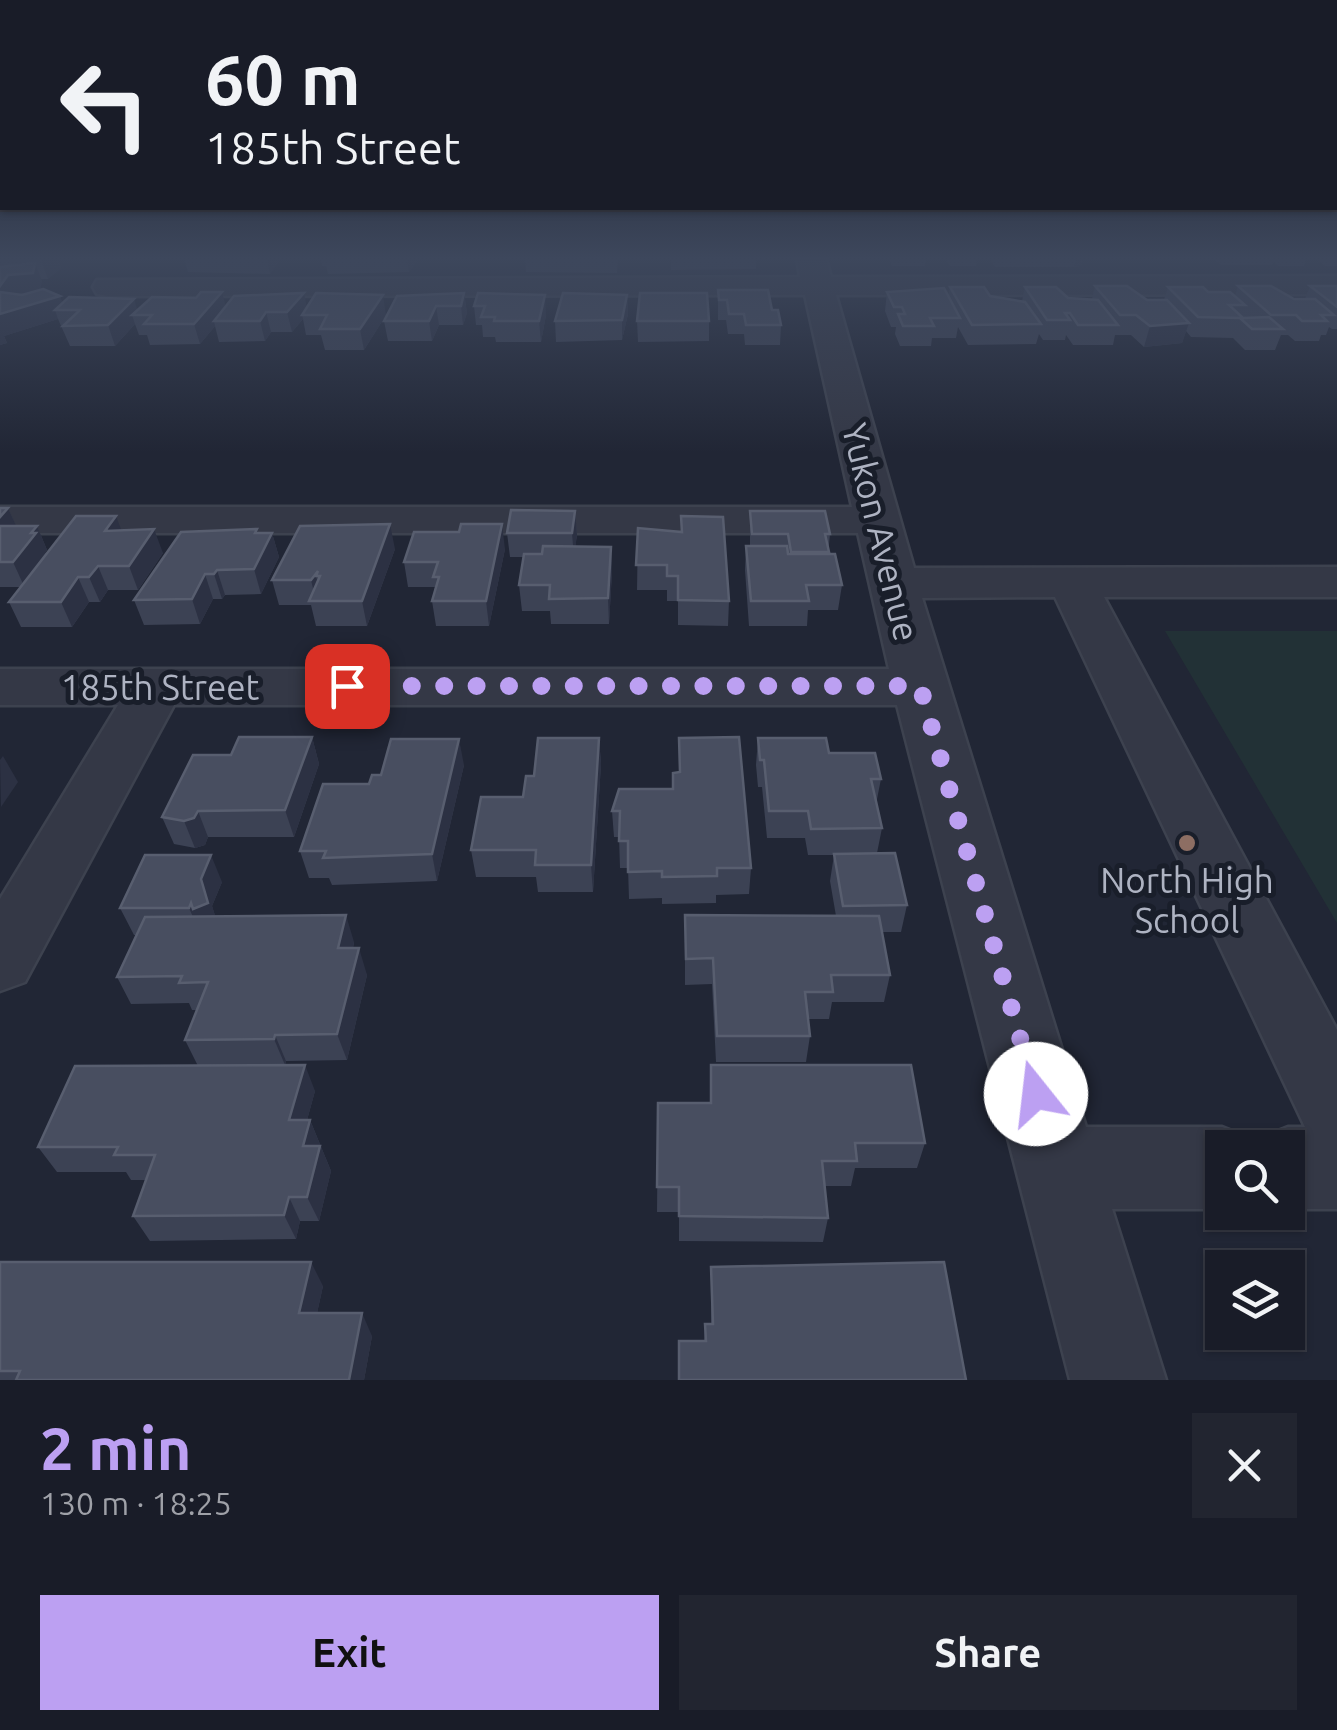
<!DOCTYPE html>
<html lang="en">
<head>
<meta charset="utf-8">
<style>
  :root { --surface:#191c28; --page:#222530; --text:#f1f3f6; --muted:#9fa1a8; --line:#373a45; --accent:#bca0f2 }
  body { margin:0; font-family:Ubuntu,sans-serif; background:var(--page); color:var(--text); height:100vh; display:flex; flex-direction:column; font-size:38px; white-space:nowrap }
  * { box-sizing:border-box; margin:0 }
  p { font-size:32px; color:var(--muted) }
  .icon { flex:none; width:55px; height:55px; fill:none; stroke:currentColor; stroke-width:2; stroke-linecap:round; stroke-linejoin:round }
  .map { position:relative; height:1380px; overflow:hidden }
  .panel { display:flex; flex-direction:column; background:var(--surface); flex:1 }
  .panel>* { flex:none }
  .guide { position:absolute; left:0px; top:0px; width:1338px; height:210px; box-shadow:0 2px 8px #0004,0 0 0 2px var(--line); background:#191c28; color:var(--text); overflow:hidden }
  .fabs { position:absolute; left:1205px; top:1130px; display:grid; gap:20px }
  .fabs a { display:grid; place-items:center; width:100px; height:100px; border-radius:0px; background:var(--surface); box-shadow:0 2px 8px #0004,0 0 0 2px var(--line); font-size:50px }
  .pin { position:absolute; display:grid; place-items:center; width:85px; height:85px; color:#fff; margin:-42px; border-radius:20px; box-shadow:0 5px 15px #0006 }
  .me { position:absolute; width:110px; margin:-55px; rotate:344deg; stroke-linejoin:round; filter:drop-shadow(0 0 8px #0008) }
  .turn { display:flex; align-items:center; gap:35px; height:210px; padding:0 40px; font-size:45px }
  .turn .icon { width:130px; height:130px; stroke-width:2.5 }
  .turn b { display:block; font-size:70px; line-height:85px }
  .round { display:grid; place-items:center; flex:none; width:105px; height:105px; border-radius:0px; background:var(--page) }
  .headline { display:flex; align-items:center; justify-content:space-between; height:170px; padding:0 40px }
  h1 { font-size:60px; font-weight:700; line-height:75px; color:var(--accent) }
  .primary-button { display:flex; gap:20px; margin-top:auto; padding:20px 40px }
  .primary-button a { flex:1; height:115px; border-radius:0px; background:var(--accent); color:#111; font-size:40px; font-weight:700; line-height:115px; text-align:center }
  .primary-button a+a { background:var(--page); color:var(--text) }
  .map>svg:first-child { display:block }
  .green { fill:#223136 }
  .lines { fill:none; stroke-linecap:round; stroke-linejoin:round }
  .minor-casing { stroke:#3d424f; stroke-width:5 }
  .minor { fill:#343846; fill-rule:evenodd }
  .wall { fill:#3c4254 }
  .shaded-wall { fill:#2c3143 }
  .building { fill:#484e60; stroke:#585e6f; stroke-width:2.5 }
  .route { stroke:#bca0f2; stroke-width:18; stroke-dasharray:0 32.4 }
  .education-dot { fill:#8d6e63; stroke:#191e2a; stroke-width:4 }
  .labels { text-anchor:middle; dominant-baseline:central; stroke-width:10; stroke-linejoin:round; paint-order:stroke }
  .street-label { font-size:35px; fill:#aeb3c2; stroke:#191e2a }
  .poi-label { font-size:35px; fill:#aeb3c2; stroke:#191e2a }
</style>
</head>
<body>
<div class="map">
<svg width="1337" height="1380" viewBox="0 0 1337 1380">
  <rect width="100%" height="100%" fill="#212635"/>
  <path class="green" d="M1165,631h172v292z"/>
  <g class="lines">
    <defs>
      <path id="minor" d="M797,259h29l5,18 506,-1v18l-501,1 78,273 423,-1v30h-233l233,433v179h-49v-61h-66v61h-110l54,171h-96l-173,-675h-723l-149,277 -25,9v-92l118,-194h-118v-36h889l-31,-136h-858v-26h852l-47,-212 -697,1 -11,-2 -4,-7 4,-7 703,-3zM1055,597l250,530h-17l-30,12 -3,8 -3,-8 -30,-12h-136l-164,-529z"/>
    </defs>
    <use href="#minor" class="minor-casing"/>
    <use href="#minor" class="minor"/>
  </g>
  <g class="wall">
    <path d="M0,259h58l3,9 -13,11h-7l-1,11 20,6 2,7 76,7 88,-3h81l79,8 -22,35h-39l-4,-15h-15l-3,-16 -11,13h-21l-6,9 -46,1 -4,-16 -15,18 -50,1 -3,-10h-8l-4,-11 -20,22h-45l-12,-27 -54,17 3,7 -7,2z"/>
    <path d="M184,259h93l1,4 -8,11 -82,-2z"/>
    <path d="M321,259h97l-9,13 -81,2 -2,-8h-4z"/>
    <path d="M525,259h93l-1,14 -91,-1z"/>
    <path d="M671,259h85v10l-85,1z"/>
    <path d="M926,259l-1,7h-33l-3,-6 -16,-1z"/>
    <path d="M946,259h31l-1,7h-26z"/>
    <path d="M990,259h97l-5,2 -1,5 -7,1h-79z"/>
    <path d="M1214,259h92l-2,7h-26l-5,-4 -1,3h-51z"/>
    <path d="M1317,259h20v7h-12z"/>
    <path d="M1095,286l52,14h17l4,-13 67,9 3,-10 56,13h11l5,-13h27v43h-5l-3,-2 -3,8h-5l-2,6h-24l-7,-6h-7l-6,15h-30l-12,-12 -42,-1 -5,-6 -4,12 -38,4 -13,-12h-16l-2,10h-40l-7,-10 -1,5h-22l-4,-6 -3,10 -68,1 -10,-18 -2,11h-24l-1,8h-31l-5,-12 1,-7h-5l-6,-16 2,-19 61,5 2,-10 72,14 3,-14 43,11 24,1z"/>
    <path d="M718,290l54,20 9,15 -1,20h-35l-1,-11h-16l-2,-14h-8z"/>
    <path d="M464,293l3,20 -4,12h-24l-7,16h-44l-4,-20z"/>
    <path d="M478,293l68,22 -5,27h-45l-1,-5h-12l-1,-12h-6l-2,-19z"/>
    <path d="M627,295l1,19 -6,26 -66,2 -1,-21z"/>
    <path d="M637,321h72v20l-71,1z"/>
    <path d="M0,508h8l8,18h21l10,24 -2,2 1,2 75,-24 42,23 -25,37h-30l-8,12h-11l-17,25h-51l-12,-25 11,-15h-20z"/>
    <path d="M575,511l2,24 -2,12h36l1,25 -3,52h-58l-1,-13h-28l-3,-26 5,-28h-14l-3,-24z"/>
    <path d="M750,511l80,23 -2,20 14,31 -4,25h-30l-1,16h-58l-4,-56 1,-24h4z"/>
    <path d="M638,528l91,73 -1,25 -50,-1v-24h-11v-11h-30z"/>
    <path d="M257,533h15l7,24 -18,37 -36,1 -3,4h-9l-13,25 -56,1 -10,-25z"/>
    <path d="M395,549l-28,77h-51l-5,-21h-32l-7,-25z"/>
    <path d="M505,549l-16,77h-53l-4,-25 3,-14h-27l-4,-25z"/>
    <path d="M312,737l7,27 -25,73h-86l-3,8 -10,3 -21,-4 -12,-27z"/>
    <path d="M599,738l2,26 -8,128h-55l-2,-15h-60l-5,-27 52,-53 11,-21z"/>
    <path d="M679,738l72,130 -2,26 -33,1v8l-54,1v-6l-33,1 -1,-31h-8l-1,-31h-5l-2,-26 61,-22 6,-17z"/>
    <path d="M758,738l71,15 52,26 -5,25 6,24 -5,25 30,52 -6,27h-19l8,43 -6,27h-52l-3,17h-21l2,17 -4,26h-90l-4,-78 -27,1v-70l151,1 -6,-35 4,-26h-26l-3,-17h-38l-5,-51h-4l-2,-22z"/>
    <path d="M464,765l-27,116 -105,4 -3,-7h-20l-9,-27 69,-67 12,-9z"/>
    <path d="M222,882l-10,24 3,10 139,26 -1,6 14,27 -20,85 -61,1 -1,4 30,26 -8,29h3l21,51 -12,50h-19l-4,18 -146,2 -17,-25 13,-36h-15l-5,-8h-69l-19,-25 160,-81 -13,-26 12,-30h-5l-3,-7 -58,1 -14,-27 19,-42h-2l-14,-27z"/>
    <path d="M711,1065l214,78 -8,25h-62l-4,18h-26l3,32 -5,24 -144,-1v-29h-22l1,-109h52z"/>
    <path d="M0,1262l323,24 -6,27 55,23 -8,44h-364z"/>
    <path d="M944,1262l-240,79 1,-17h6v-57z"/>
  </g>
  <g class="shaded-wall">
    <path d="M37,259h21l3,9 -13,11 -7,-19z"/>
    <path d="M267,259h10l1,4 -8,11z"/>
    <path d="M407,259h11l-9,13z"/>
    <path d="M1076,259h11l-5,2 -1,5 -7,1z"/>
    <path d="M35,263l7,18 -2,11 -24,2 -16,13v-21l8,-11z"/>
    <path d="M222,292l5,19 -13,10 1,5 -15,18 -6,-20z"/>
    <path d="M304,293l4,20 -6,2 1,4 -11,13 -5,-20z"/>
    <path d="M464,293l3,20 -4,12 -2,-19z"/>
    <path d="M383,295l3,20 -22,35 -4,-21z"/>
    <path d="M545,295l1,20 -5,27 -2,-21z"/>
    <path d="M627,295l1,19 -6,26v-20z"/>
    <path d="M60,296l5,14h-10l3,9 -54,17 3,7 -7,2v-31z"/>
    <path d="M134,299l5,16h-7l3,9 -20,22 -7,-21z"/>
    <path d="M436,306l3,19 -7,16 -3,-20z"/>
    <path d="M266,312l5,20 -6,9 -5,-20z"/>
    <path d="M1189,323l-7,20 -38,4 6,-21z"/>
    <path d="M8,508l11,24 -19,-1v-14z"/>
    <path d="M575,511l2,24 -3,22 -2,-24z"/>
    <path d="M116,516l9,24 -20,-9z"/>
    <path d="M390,524l5,25 -28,77 -5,-25z"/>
    <path d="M502,524l3,25 -16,77 -3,-25z"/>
    <path d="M37,526l10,24 -2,2 2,5 -23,29 -11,-24z"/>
    <path d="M154,529l9,24 -25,37 -9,-24z"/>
    <path d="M257,529l6,23 9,-19 7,24 -18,37 -7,-25 1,-36z"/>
    <path d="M611,547l1,25 -3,52 -1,-26z"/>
    <path d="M98,566l10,24 -8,12 -11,-25z"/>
    <path d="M217,570l8,25 -3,4 -8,-25z"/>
    <path d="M318,571l-2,5 5,23 -5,2 -5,-21z"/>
    <path d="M205,574l8,25 -13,25 -8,-25z"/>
    <path d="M78,577l11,25 -17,25 -11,-25z"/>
    <path d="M312,737l7,27 -25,73 -9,-27z"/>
    <path d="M599,738l2,26 -8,128 -2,-27z"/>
    <path d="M459,739l5,26 -27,116 -5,-27z"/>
    <path d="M3,756l15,26 -17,25 -1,-47z"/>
    <path d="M198,811l10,26 -3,8 -10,3 -11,-27z"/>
    <path d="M211,855l11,27 -10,24 8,24 -19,5 -12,-27z"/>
    <path d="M346,915l8,27 -8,33 -8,-27z"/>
    <path d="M359,948l8,27 -20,85 -10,-26z"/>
    <path d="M275,1035l11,26 -1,4 -11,-26z"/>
    <path d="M305,1065l10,26 -15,55 -11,-26z"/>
    <path d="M310,1120l21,51 -12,50 -12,-24 -4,-51z"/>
    <path d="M289,1197l11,24 -4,18 -12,-24z"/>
    <path d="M311,1262l12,24 -11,50 -13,-23z"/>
    <path d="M362,1313l10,23 -8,44h-15z"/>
  </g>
  <g class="building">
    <path d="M35,263l-2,10 -25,2 -8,11v-19z"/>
    <path d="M1095,286h32l20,14h20l22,23 -39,3 -14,-11h-16z"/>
    <path d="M1238,286h33l23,13h21l19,16h-13l6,6h-25l-6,-6h-25z"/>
    <path d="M1310,286h27v21z"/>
    <path d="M950,287h34l6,9 35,6 16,22 -69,1z"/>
    <path d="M1025,287h31l12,11 30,2 20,25h-40l-8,-12h-5l5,7h-23z"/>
    <path d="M1168,287h35l5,5h22l15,13h-16l14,13 26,-1 14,12h-31l-12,-11 -42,-1z"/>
    <path d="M944,288l16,30h-30l4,8h-31l-5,-12h7l-3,-7h-8l-7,-15z"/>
    <path d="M43,289l17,7 -60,18v-22l22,3z"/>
    <path d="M718,290h50l4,20h6l3,15h-35l-2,-11h-15l-2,-14h-8z"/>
    <path d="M201,292h21l-28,32h-50l8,-9h-20l20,-18 44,1z"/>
    <path d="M304,293l-17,19h-21l-6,9h-46l20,-25z"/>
    <path d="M316,293l67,2 -23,34h-40l7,-14h-25z"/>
    <path d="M464,293l-3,13h-25l-7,15h-45l13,-25z"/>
    <path d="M478,293l67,2 -6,26h-45l1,-4h-14l4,-11h-11z"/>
    <path d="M563,293l64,2 -5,25 -67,1z"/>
    <path d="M640,293h67l2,28h-72z"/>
    <path d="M69,297l65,2 -26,26 -45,1 17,-16h-25z"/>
    <path d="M0,508h8l-8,9z"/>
    <path d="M511,510l64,1 -3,22h-65z"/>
    <path d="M750,511h75l5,23h-5l4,18h-38l-3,-18h-36z"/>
    <path d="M76,516h40l-11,15 49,-2 -25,37h-31l-9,11h-11l-17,25h-52z"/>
    <path d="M681,516l42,1 6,84 -51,-1v-24h-11v-11h-31l2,-37 44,4z"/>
    <path d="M390,524l-28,77h-53l11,-25h-4l2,-5 -7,9h-39l28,-54z"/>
    <path d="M461,524h41l-16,77h-54l7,-24h-6l5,-15h-34l10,-30h45z"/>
    <path d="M0,526h37l-6,7h5l-23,29h-13z"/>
    <path d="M257,529l-2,4h17l-18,36 -37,1 -3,4h-9l-13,25 -58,1 47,-68z"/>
    <path d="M543,546l68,1 -3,51 -59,1 1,-14h-31l5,-31h18z"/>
    <path d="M746,546h41l1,8h47l7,31h-36l3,16h-58z"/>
    <path d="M239,737h73l-27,73 -87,1 -4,7 -10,3 -22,-4 31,-62h38z"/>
    <path d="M739,737l12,131h-34v8l-55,1v-6l-34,1v-31h-9l1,-30h-8l7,-22h54v-16l7,-1 -1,-34z"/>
    <path d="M538,738h61l-8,127h-56l1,-15h-65l10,-53h42l3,-21h8z"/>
    <path d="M758,738h68l3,15h46l6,26h-10l11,49 -71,1 -3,-18h-39l-5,-51h-4z"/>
    <path d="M391,739h68l-27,115 -109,4 3,-7h-26l23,-67h46l3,-9h9z"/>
    <path d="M895,853l12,52 -64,1 -9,-52z"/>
    <path d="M145,855h66l-10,24 7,24 -15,6 -2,-6 -2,5h-69z"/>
    <path d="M346,915l-8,33h21l-22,86 -62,1 -1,4 -89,1 23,-58 -29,1 3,-7 -65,1 28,-60z"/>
    <path d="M685,915l194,1 11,59h-59l2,17h-28l5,44h-93l-4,-78 -27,1z"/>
    <path d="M305,1065l-16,55h21l-7,26h17l-13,51h-18l-5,18 -151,1 22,-61h-41l4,-8h-80l37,-81z"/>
    <path d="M711,1065h200l14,78h-70l2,18h-35l6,57 -149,-2v-29h-22l1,-84h53z"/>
    <path d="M0,1262h311l-12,51h63l-13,67h-333l4,-9h-20z"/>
    <path d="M944,1262l22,118h-287v-39h27l-1,-17h8l-2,-57z"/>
  </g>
  <linearGradient id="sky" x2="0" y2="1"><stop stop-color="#12151d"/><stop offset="0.57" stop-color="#3d475c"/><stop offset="1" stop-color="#3d475c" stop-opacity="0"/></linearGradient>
  <rect width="1337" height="453" fill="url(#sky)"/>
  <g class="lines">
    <path class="route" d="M347,686h573l116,408"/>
  </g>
  <circle class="education-dot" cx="1187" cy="843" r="10"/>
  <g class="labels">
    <g class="street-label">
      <text transform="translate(881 532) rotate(76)">Yukon Avenue</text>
      <text x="160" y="687">185th Street</text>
    </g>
    <g class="poi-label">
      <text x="1187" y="880">North High<tspan x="1187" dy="40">School</tspan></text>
    </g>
  </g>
</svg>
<div class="fabs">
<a><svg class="icon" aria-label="search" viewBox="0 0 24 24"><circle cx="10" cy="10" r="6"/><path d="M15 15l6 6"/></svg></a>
<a><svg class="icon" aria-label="layers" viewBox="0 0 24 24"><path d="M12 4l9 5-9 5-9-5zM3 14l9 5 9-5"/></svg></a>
</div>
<div class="pin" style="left:347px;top:686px;background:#d93025"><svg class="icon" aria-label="arrive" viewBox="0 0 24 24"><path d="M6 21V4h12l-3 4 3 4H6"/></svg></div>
<svg class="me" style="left:1036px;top:1094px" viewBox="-20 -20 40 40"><circle r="19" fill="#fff"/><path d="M0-13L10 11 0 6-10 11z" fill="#bca0f2"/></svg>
<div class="guide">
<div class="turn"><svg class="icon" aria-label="left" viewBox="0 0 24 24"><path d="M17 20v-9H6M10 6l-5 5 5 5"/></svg><div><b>60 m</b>185th Street</div></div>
</div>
</div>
<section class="panel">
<div class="headline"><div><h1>2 min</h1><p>130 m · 18:25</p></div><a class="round"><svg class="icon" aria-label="close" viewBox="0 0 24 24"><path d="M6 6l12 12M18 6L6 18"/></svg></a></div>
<div class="primary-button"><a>Exit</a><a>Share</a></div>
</section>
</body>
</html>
